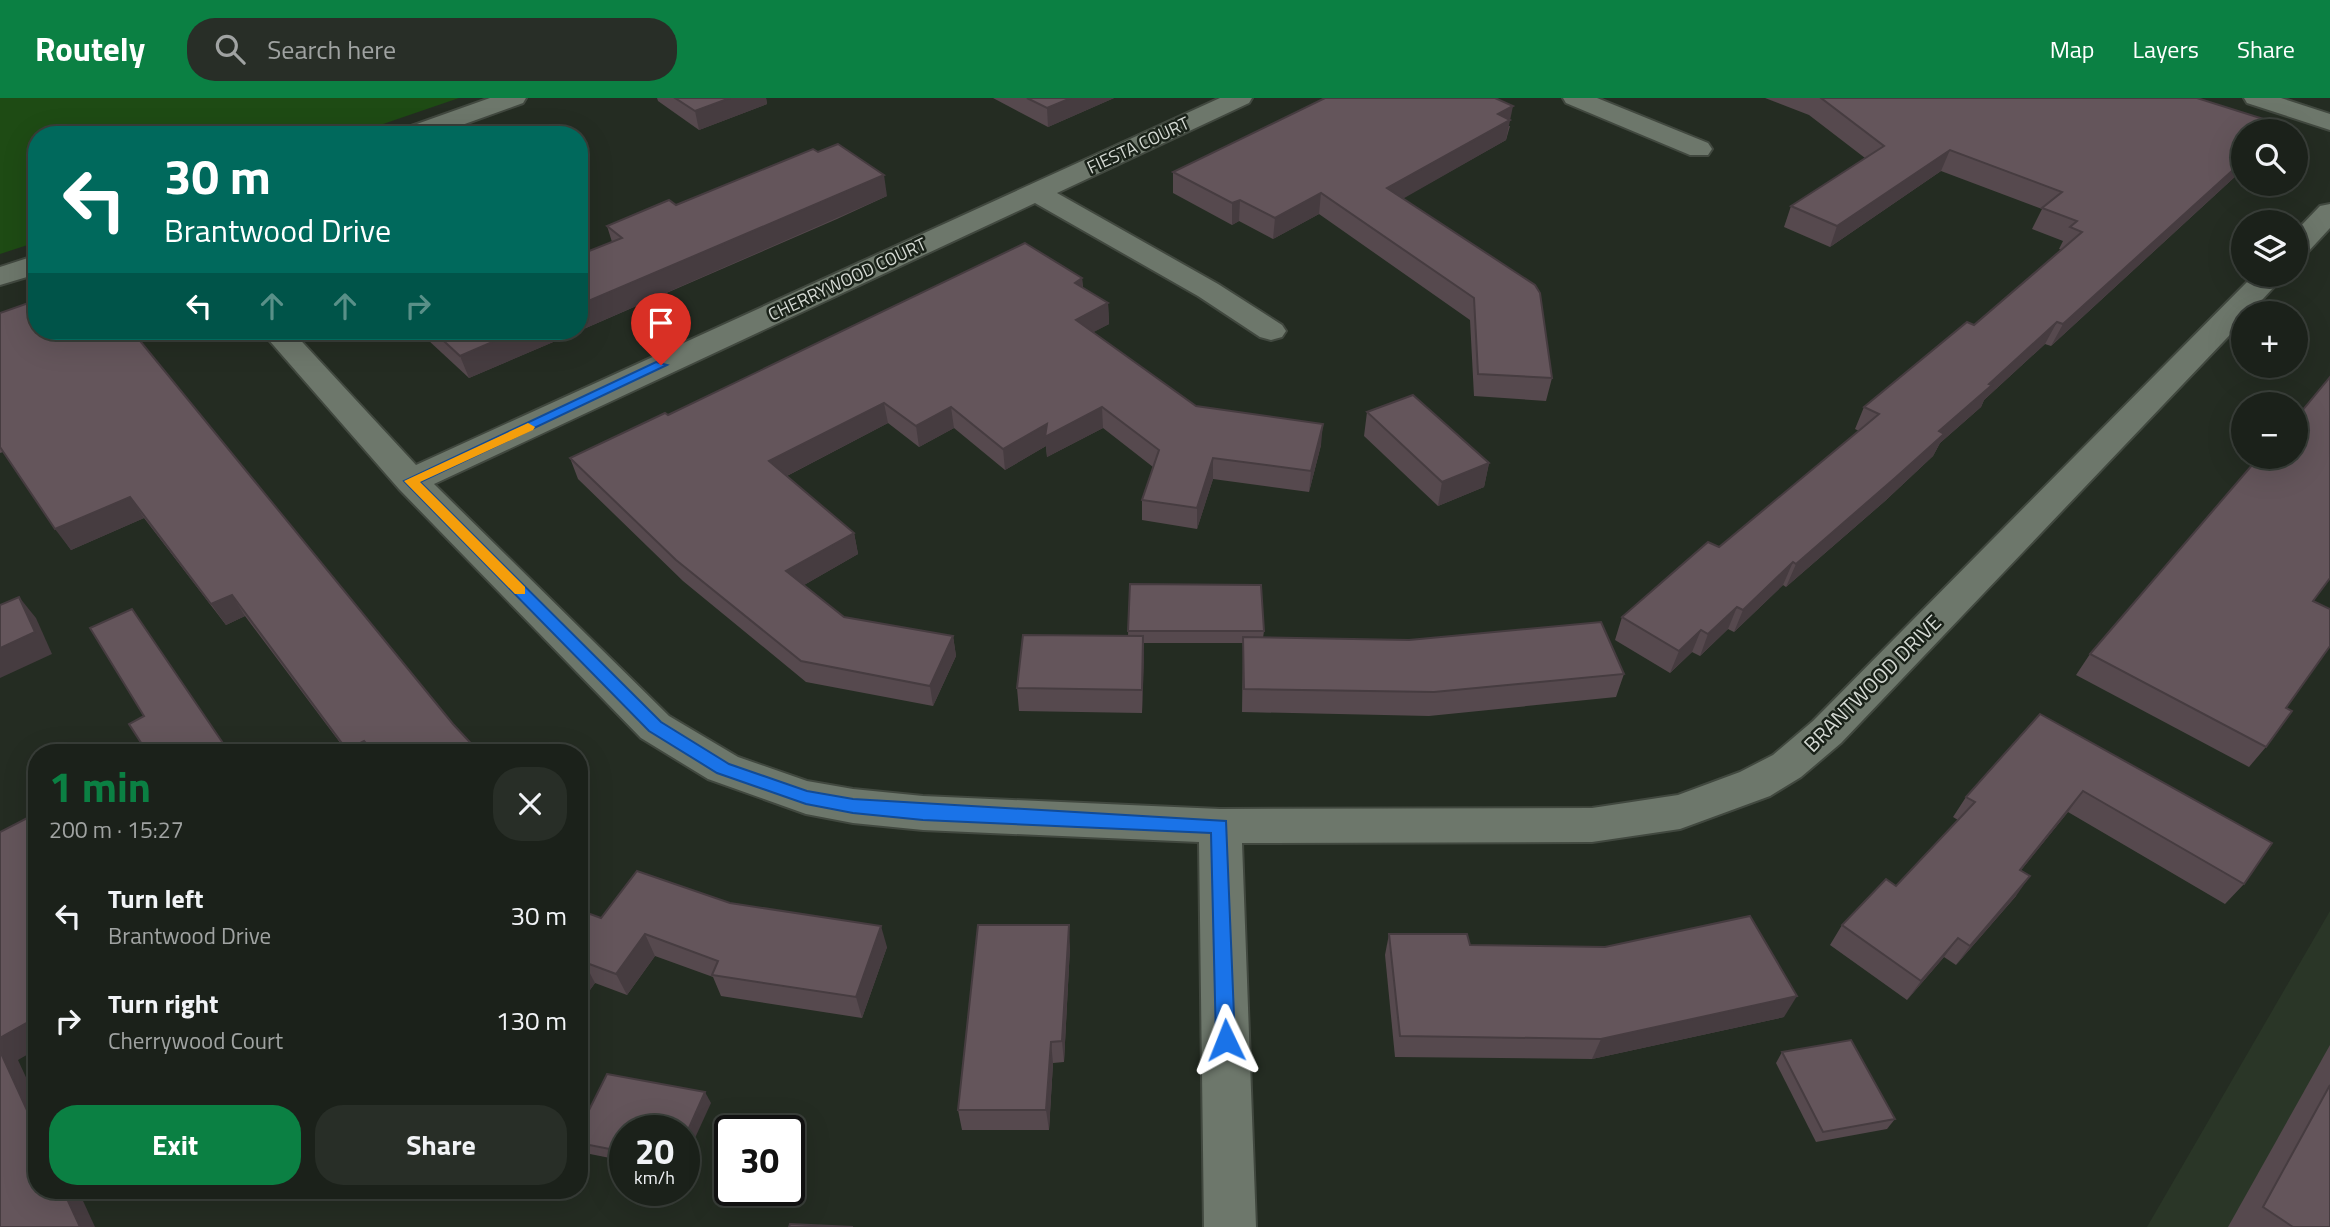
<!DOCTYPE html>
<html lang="en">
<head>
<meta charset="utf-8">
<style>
  :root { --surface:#1b211a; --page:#282e27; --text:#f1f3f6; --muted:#a0a3a2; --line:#393e39; --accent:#0b8043 }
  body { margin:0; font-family:"Titillium Web",sans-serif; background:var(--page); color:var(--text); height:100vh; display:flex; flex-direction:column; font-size:26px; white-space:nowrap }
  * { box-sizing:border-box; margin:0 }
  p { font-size:23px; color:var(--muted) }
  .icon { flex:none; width:38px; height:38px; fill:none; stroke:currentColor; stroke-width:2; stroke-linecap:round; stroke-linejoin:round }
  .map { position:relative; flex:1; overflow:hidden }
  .details { position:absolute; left:28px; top:646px; width:560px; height:455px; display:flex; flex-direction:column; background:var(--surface); border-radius:28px; box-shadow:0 7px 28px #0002,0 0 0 2px var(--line) }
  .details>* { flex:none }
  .banner { position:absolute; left:28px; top:28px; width:560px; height:214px; border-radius:28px; box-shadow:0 7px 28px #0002,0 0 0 2px var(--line); background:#00695c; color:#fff; overflow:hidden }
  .fabs { position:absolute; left:2231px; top:21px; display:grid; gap:14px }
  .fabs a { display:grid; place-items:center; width:77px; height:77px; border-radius:50%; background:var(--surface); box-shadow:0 7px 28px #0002,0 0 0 2px var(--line); font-size:35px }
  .speed { position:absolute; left:609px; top:1017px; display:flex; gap:14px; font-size:35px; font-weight:700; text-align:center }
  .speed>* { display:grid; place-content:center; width:91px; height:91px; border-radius:50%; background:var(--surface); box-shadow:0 7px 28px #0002,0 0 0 2px var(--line); line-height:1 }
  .speed small { font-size:18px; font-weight:400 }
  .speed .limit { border:4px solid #111; border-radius:10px; background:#fff; color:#111 }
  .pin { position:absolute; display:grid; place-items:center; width:60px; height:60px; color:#fff; margin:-72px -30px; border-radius:50% 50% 50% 0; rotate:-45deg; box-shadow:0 0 7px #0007 }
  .pin .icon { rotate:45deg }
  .me { position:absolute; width:77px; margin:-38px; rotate:358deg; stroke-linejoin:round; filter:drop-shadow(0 0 5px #0008) }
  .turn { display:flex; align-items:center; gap:24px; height:147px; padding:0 21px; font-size:32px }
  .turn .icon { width:91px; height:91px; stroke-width:2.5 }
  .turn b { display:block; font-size:49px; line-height:60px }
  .lanes { display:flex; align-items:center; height:66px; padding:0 21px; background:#0003; justify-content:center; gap:35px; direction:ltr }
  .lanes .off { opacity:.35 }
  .round { display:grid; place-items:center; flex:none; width:74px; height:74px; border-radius:28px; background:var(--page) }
  .head { display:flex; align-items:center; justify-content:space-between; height:119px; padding:0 21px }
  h1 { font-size:42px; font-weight:700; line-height:52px; color:var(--accent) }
  .action { display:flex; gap:14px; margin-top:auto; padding:14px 21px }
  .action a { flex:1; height:80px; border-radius:28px; background:var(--accent); color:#fff; font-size:28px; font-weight:700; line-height:80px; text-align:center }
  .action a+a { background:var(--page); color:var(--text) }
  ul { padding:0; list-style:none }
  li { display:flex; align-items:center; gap:21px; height:105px; padding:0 21px }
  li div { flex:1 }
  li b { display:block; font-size:26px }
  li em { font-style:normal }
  header { display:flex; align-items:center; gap:42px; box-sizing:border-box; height:98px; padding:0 35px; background:var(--accent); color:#fff }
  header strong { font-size:33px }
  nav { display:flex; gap:38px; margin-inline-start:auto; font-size:24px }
  .search { width:490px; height:63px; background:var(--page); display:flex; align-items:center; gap:18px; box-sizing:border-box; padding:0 24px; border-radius:28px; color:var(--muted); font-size:26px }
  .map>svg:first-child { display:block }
  .built { fill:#2a3627 }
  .green { fill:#1e4b14 }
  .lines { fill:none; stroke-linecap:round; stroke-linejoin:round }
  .minor-casing { stroke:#41483f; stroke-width:4 }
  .minor { fill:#6d776b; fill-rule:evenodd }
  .wall { fill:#56494e }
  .shaded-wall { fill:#463c40 }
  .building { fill:#64555b; stroke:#463c40; stroke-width:2 }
  .route { fill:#1a73e8; stroke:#114b97; stroke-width:2 }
  .slow { fill:#f59e0b }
  .labels { text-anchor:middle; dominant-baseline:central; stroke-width:5; stroke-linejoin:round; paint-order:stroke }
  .far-street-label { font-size:18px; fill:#d4d9d3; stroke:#1a2219 }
  .street-label { font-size:21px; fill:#d4d9d3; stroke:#1a2219 }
</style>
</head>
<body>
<header>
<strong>Routely</strong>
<div class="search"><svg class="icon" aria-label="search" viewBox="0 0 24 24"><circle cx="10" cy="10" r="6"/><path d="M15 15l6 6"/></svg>Search here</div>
<nav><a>Map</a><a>Layers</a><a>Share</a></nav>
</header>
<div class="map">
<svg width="2330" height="1129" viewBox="0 0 2330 1129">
  <rect width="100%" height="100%" fill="#242c22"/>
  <path class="built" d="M2330,813v316h-183z"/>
  <path class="green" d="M0,0h459l-108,37h-314v107l-37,12z"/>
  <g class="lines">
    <defs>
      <g id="minor">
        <path d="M490,0h36l-3,5 -89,32h-38l4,-5z"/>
        <path d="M1220,0h32l-3,5 -192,90 161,91 64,41 4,6 -4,6 -11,3 -11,-3 -62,-41 -163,-93 -601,281 235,232 69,41 69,24 46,8 70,7 297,13 372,-1 86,-13 62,-23 33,-17 40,-34 441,-446h31l-35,38h-6v7l-403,423 -40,34 -31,19 -90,33 -88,13 -350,1 14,384h-52l-5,-385 -276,-12 -70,-7 -47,-9 -98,-35 -67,-41 -242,-249 -138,-158h31l124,134z"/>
        <path d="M1563,0h34l111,45 4,6 -4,6h-18l-124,-52z"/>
        <path d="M2244,0h37l49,16v16l-83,-27z"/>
        <path d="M2330,106v24l-24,26 -10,3v-26l24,-25z"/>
        <path d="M37,157v19l-37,11v-18z"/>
      </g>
    </defs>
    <use href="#minor" class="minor-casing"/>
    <use href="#minor" class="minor"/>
  </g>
  <g class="wall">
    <path d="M657,0h109l1,6 -68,26 -41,-29z"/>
    <path d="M993,0h121l-66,29z"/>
    <path d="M1765,0h432l47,33v35l-5,7 -188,173 -6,-2 -61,56 -3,7 -41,36 -7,13 -48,45 -99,86 -3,-2 -49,47 -6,-3 -28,27 -8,-4 -22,21 -55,-33 7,-23 97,-70 140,-116 -4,-2 9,-22 110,-82 88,-75 -3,-1 4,-8 -31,-12 10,-20 -101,-38 -111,76 -46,-20 7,-21 74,-48 -56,-43z"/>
    <path d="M1510,28l-4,14 -103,58 149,180 -6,23 -72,-5 -4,-76 -151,-106 -46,25 -34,-18 -7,4 -59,-32v-21z"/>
    <path d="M887,98l-50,23 -258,112v-76l33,-13 -5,-16 69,-21z"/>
    <path d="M1082,180l1,10 25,15 1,21 -16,8 103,74 125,39 -12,47 -96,-13 -16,50 -55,-9v-20l11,-33 -50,-39 -56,29 -1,-11 -41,24 -51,-42 -35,19 -31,-24 -101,53 67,57 4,21 -54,31 40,32 109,19 3,20 -23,50 -127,-24 -123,-101 -105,-102 -8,-21 98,-43z"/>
    <path d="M0,215l453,411 26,28h-132l-102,-136 -19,9 -82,-107 -73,32 -68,-98 -3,1z"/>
    <path d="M424,233h155l-110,47 -41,-38z"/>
    <path d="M1367,314l122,51 -5,24 -46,19 -74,-70z"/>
    <path d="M2296,359l17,144 -27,107 -20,39 -17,20 -173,-92 14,-21z"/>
    <path d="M1130,486l134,47 -1,7 361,36 -8,23 -187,19 -187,-4 1,-69h-99l-2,70 -123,-2 -2,-23 111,-52z"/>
    <path d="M2040,616l204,170 -19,20 -157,-92 -47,58 -5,26 -60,69 -12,-8 -37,43 -77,-55 12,-20 54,-39 62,-66 -5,-3 13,-20z"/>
    <path d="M730,805l157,44 -25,71 -141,-22 -8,-19 -58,-21 -28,39 -32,-12 -16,22v-95l22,8z"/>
    <path d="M1389,836l81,11 314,72 -192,42 -197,-2 -10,-102z"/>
    <path d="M1070,849l-6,115 -11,1 -4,67h-87l-4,-20z"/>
    <path d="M2330,947v182h-102z"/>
    <path d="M1782,954l113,67 -8,10 -71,13 -40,-79z"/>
    <path d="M711,1005l-86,27v31l-45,-9 -1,-1v-21z"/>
  </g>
  <g class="shaded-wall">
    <path d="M730,0h36l1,6 -68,26 -4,-19z"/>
    <path d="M1071,0h43l-66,29 -1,-19z"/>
    <path d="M1513,8l-7,34 -121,69 2,-21 111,-74z"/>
    <path d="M1950,52l-9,21 -111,76 7,-21z"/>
    <path d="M2244,57v11l-5,7 -188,173 12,-22z"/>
    <path d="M884,77l3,21 -308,135v-26z"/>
    <path d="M1321,95l-2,21 -46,25 2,-21z"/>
    <path d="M1240,102l-1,21 -7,4v-22z"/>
    <path d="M1082,180l1,20 -8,-15z"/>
    <path d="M1108,205l1,21 -32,17 -1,-21z"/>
    <path d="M2057,224l-12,22 -61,56 -3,7 -41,36 -7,13 -48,45 -99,86 10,-23z"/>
    <path d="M518,233h61l-110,47 -9,-22z"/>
    <path d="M884,305l4,20 -113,59 -6,-21z"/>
    <path d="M951,309l3,21 -35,19 -3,-21z"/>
    <path d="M1102,309l1,21 -56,29 -1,-11 -41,24 -2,-21 44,-25z"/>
    <path d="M1323,326l-2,21 -12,47 2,-21z"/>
    <path d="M1213,360v21l-16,50v-21z"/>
    <path d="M1489,365l-5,24 -46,19 4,-24z"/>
    <path d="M130,399l14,21 -73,32 -16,-21z"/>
    <path d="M854,435l4,21 -66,38 -6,-21z"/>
    <path d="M1793,464l-10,23 -49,47 9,-22z"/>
    <path d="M232,497l13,21 -19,9 -15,-21z"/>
    <path d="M19,499l17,21 16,36 -52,24v-30z"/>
    <path d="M1737,509l-9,22 -28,27 8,-22z"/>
    <path d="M1701,532l-9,22 -22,21 9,-22z"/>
    <path d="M953,538l3,20 -23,50 -3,-20z"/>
    <path d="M1143,538l1,23 -2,54v-23z"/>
    <path d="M364,643l7,11h-22l-2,-2z"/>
    <path d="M2083,693l-15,21 -62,77 14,-19z"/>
    <path d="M2030,778l-14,20 -60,69 14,-19z"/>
    <path d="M1069,827l1,22 -6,115 -2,-21z"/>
    <path d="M881,828l6,21 -25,71 -6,-21z"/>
    <path d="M645,836l10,22 -28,39 -11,-21z"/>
    <path d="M1958,840l-14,19 -37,43 14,-19z"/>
    <path d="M584,864l11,21 -16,22v-37z"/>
    <path d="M1797,898l-13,21 -192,42 9,-20z"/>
    <path d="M37,919v32l-19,11 19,41v31l-37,-81v-13z"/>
    <path d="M1051,944l2,21 -4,67 -3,-20z"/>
    <path d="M705,994l6,11 -27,59v-23z"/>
    <path d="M63,1092h15l17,37h-15z"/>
  </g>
  <g class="building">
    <path d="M675,0h55l-35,13z"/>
    <path d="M1027,0h44l-24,10z"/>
    <path d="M1325,0h170l18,8 -15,8 12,6 -123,68 148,97 5,8 12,85 -74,-4 -4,-76 -153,-105 -46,25 -35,-18 -8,3 -59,-31z"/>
    <path d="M1821,0h376l79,25 -9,8h-23v29l-181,164 -6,-2 -68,62 3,1 -53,46 5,3 -49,44 -99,86 -3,-2 -50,48 -6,-3 -29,27 -7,-4 -22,21 -57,-34 86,-75 11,5 160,-133 -15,-7 103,-85 7,3 108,-93 -12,-5 7,-6 -35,-13 20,-16 -112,-42 -113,76 -46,-20 93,-60z"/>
    <path d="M838,46l46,31 -305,130v-50l43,-17 -15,-12 62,-26 7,5 137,-56 5,3z"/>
    <path d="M1025,145l57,35 -7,5 33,20 -32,17 120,86 127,18 -12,47 -98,-13 -16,50 -55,-8 17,-50 -57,-43 -57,30 2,-13 -44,25 -52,-42 -35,19 -32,-23 -115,58 85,72 -68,38 58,46 109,19 -23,50 -129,-25 -125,-101 -106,-102 95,-45 3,2z"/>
    <path d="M37,202v31h95l321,393 26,28h-105l-10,-11 -17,9 -115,-155 -21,9 -81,-107 -75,32 -55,-82v-134z"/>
    <path d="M433,233h85l-58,25z"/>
    <path d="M2330,279v201l-17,23 17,8v37l-44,62 6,3 -26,36 -176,-93 169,-197h37v-39z"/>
    <path d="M1413,297l76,68 -47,19 -75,-70z"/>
    <path d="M1130,486l131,1 3,46h-136z"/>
    <path d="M19,499l16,35 -35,16v-43z"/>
    <path d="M132,511l97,143h-82l-18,-28 15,-8 -54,-88z"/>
    <path d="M1601,524l23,52 -190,18 -190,-3 -1,-52 166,3z"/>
    <path d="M1023,537l120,1 -1,54 -125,-2z"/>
    <path d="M2040,616l232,129 -28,41 -161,-93 -63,79 10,6 -60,70 -12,-8 -37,43 -79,-56 44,-46 10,7 79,-84 -9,-5z"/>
    <path d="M37,715v204l-37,21v-206z"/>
    <path d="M637,773l93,32 151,23 -25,71 -144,-22 6,-14 -73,-27 -29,40 -32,-12 -5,6v-58l22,8z"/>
    <path d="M1750,818l47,80 -196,43 -201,-3 -11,-102h78l3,11 135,2z"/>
    <path d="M978,827h91l-7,116 -11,1 -5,68h-88z"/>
    <path d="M1851,942l44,79 -72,13 -41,-80z"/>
    <path d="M0,953l37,81v58h26l17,37h-80z"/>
    <path d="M607,976l98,18 -21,47v-9h-59v22l-46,-9v-13z"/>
    <path d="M2330,987v142h-37l-30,-20z"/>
    <path d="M790,1126l63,3h-64z"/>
  </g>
  <path class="route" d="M656,264l11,3 -247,117 241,240 68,42 78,27 46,8 373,22 9,219 -3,6 -6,3 -7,-3 -3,-6 -5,-207 -288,-13 -70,-7 -47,-9 -89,-31 -68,-42 -245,-250z"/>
  <path class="slow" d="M528,325l7,4 -2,3 -113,52 105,105v7h-10l-111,-113z"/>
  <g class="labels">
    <g class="far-street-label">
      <text transform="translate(1138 47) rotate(-25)">FIESTA COURT</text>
      <text transform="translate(847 181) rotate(-25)">CHERRYWOOD COURT</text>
    </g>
    <g class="street-label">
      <text transform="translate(1872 585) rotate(-45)">BRANTWOOD DRIVE</text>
    </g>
  </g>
</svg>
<div class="fabs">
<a><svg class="icon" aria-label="search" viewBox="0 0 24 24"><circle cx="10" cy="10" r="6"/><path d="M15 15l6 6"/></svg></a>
<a><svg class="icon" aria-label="layers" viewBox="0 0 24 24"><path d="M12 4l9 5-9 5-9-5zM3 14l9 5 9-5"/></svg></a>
<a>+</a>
<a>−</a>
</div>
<div class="speed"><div>20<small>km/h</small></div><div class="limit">30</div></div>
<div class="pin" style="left:661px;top:267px;background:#d93025"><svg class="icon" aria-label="arrive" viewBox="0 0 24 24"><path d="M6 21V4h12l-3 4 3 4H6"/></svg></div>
<svg class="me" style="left:1226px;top:942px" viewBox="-20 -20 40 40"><path d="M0-17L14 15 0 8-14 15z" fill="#1a73e8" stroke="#fff" stroke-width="4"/></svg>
<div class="banner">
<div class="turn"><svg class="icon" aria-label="left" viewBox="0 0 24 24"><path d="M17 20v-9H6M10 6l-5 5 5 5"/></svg><div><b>30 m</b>Brantwood Drive</div></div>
<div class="lanes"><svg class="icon" aria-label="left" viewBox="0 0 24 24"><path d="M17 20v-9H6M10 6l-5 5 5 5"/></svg><svg class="icon off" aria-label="ahead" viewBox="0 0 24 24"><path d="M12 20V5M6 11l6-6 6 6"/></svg><svg class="icon off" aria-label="ahead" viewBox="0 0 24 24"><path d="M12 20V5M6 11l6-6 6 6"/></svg><svg class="icon off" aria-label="right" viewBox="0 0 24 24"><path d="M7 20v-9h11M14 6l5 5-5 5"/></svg></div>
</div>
<section class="details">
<div class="head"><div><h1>1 min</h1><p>200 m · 15:27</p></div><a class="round"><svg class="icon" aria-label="close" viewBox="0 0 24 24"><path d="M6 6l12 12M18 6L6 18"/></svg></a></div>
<ul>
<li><svg class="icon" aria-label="left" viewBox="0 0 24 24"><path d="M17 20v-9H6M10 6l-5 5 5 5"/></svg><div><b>Turn left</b><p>Brantwood Drive</p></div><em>30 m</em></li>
<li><svg class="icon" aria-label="right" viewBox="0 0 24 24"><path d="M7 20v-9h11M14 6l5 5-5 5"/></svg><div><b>Turn right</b><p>Cherrywood Court</p></div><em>130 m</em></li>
</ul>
<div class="action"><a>Exit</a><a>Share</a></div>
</section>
</div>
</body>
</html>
